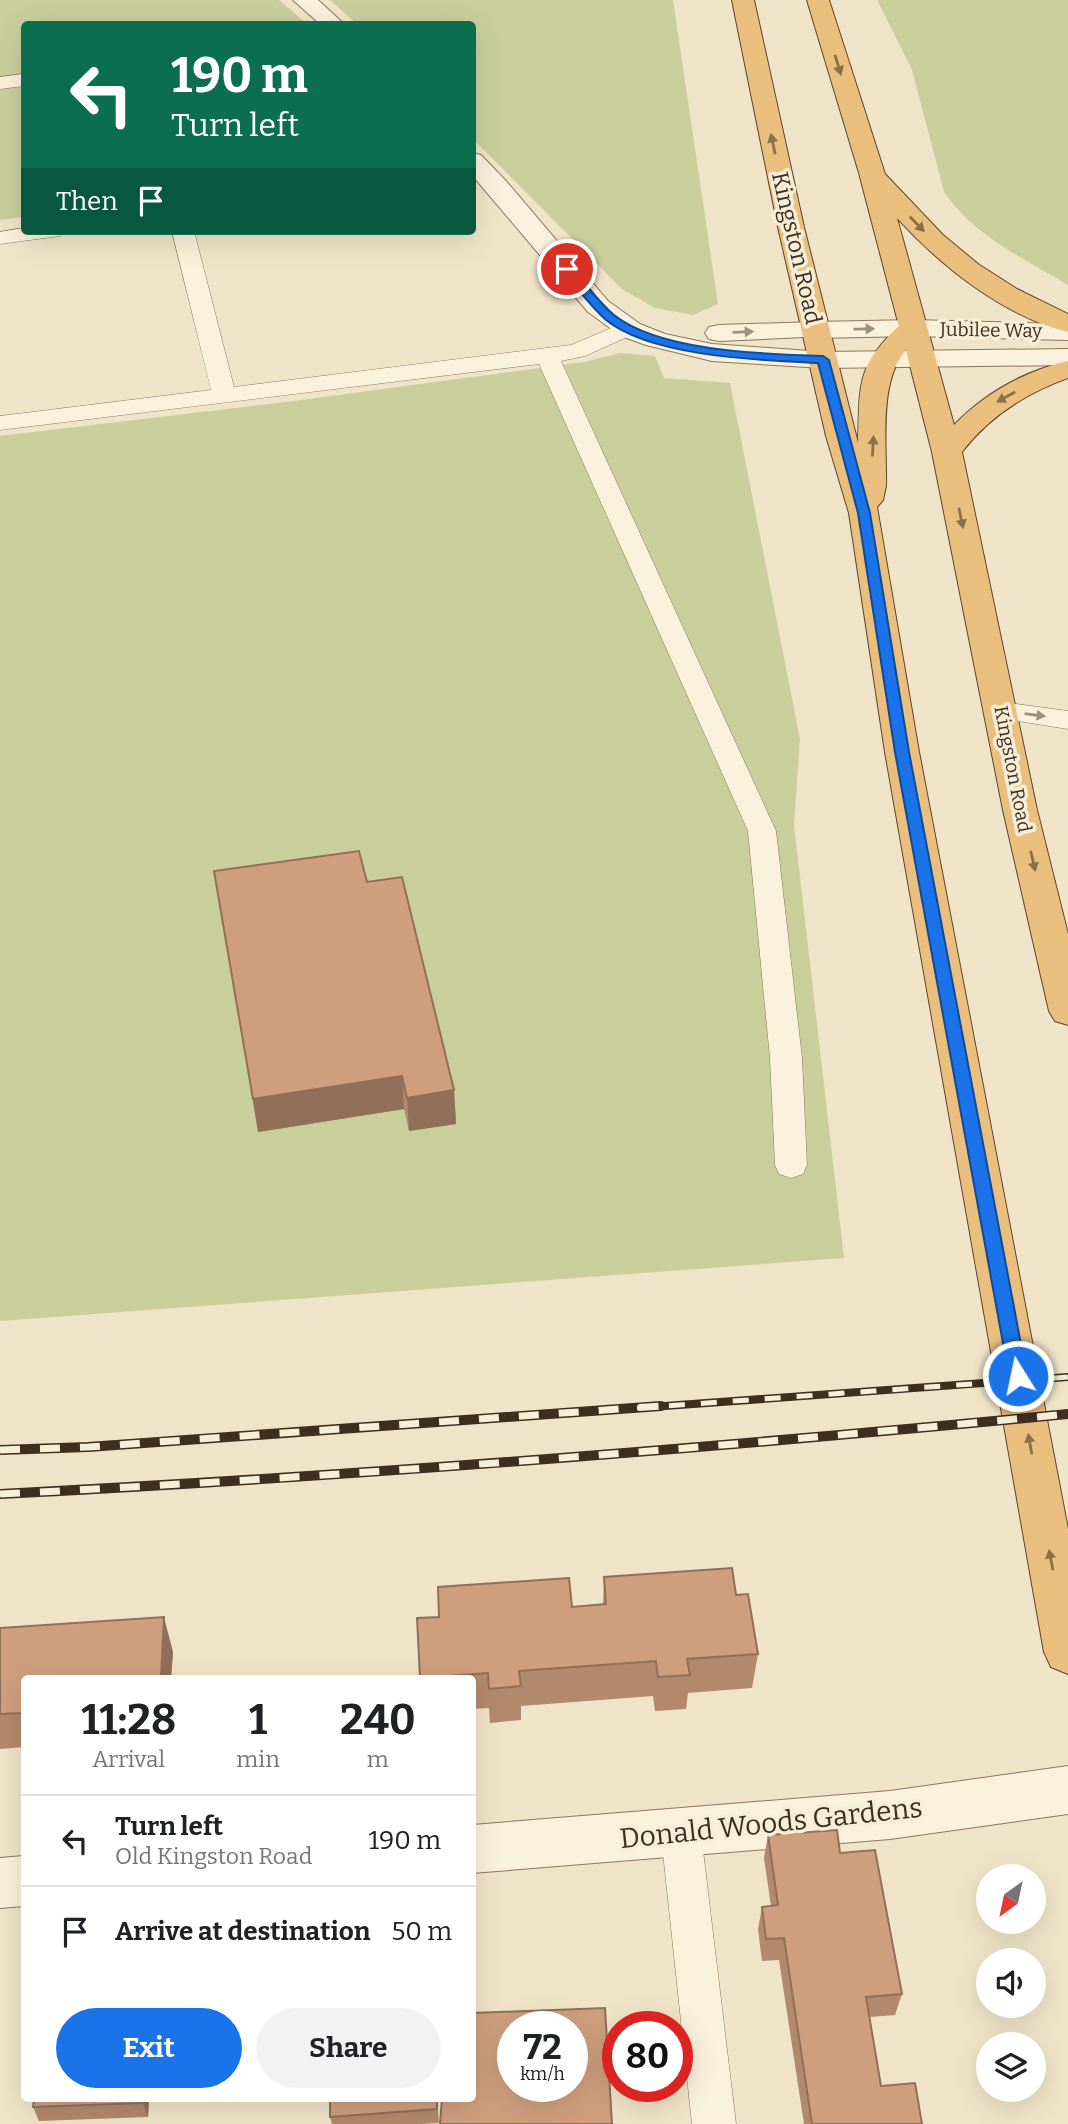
<!DOCTYPE html>
<html lang="en">
<head>
<meta charset="utf-8">
<style>
  :root { --surface:#fff; --page:#f2f2f2; --text:#202124; --muted:#757577; --line:#e0e0e0; --accent:#1a73e8 }
  body { margin:0; font-family:Bitter,serif; background:var(--page); color:var(--text); height:100vh; display:flex; flex-direction:column; font-size:26px; white-space:nowrap }
  * { box-sizing:border-box; margin:0 }
  p { font-size:23px; color:var(--muted) }
  .icon { flex:none; width:38px; height:38px; fill:none; stroke:currentColor; stroke-width:2; stroke-linecap:round; stroke-linejoin:round }
  .map { position:relative; flex:1; overflow:hidden }
  .side { position:absolute; left:21px; top:1675px; width:455px; height:427px; display:flex; flex-direction:column; background:var(--surface); border-radius:7px; box-shadow:0 7px 28px #0002 }
  .side>* { flex:none }
  .hud { position:absolute; left:21px; top:21px; width:455px; height:214px; border-radius:7px; box-shadow:0 7px 28px #0002; background:#0b6e4f; color:#fff; overflow:hidden }
  .needle { width:46px; rotate:213deg }
  .tools { position:absolute; left:976px; top:1864px; display:grid; gap:14px }
  .tools a { display:grid; place-items:center; width:70px; height:70px; border-radius:50%; background:var(--surface); box-shadow:0 7px 28px #0002; font-size:35px }
  .speed { position:absolute; left:497px; top:2011px; display:flex; gap:14px; font-size:35px; font-weight:700; text-align:center }
  .speed>* { display:grid; place-content:center; width:91px; height:91px; border-radius:50%; background:var(--surface); box-shadow:0 7px 28px #0002; line-height:1 }
  .speed small { font-size:18px; font-weight:400 }
  .speed .limit { border:10px solid #d22; background:#fff; color:#111 }
  .pin { position:absolute; display:grid; place-items:center; width:60px; height:60px; color:#fff; margin:-30px; border:4px solid #fff; border-radius:50%; box-shadow:0 2px 7px #0007 }
  .me { position:absolute; width:77px; margin:-38px; rotate:350deg; stroke-linejoin:round; filter:drop-shadow(0 0 5px #0008) }
  .turn { display:flex; align-items:center; gap:24px; height:147px; padding:0 35px; font-size:32px }
  .turn .icon { width:91px; height:91px; stroke-width:2.5 }
  .turn b { display:block; font-size:49px; line-height:60px }
  .then { display:flex; align-items:center; height:66px; padding:0 35px; background:#0003; gap:14px; font-size:26px }
  .eta { display:flex; justify-content:space-evenly; align-items:center; height:119px; text-align:center }
  .eta b { font-size:42px; font-weight:700; line-height:49px }
  .button { display:flex; gap:14px; margin-top:auto; padding:14px 35px }
  .button a { flex:1; height:80px; border-radius:42px; background:var(--accent); color:#fff; font-size:28px; font-weight:700; line-height:80px; text-align:center }
  .button a+a { background:var(--page); color:var(--text) }
  ul { padding:0; list-style:none }
  li { display:flex; align-items:center; gap:21px; height:91px; padding:0 35px; border-top:2px solid var(--line) }
  li div { flex:1 }
  li b { display:block; font-size:26px }
  li em { font-style:normal }
  .map>svg:first-child { display:block }
  .green { fill:#c9cf9b }
  .lines { fill:none; stroke-linecap:round; stroke-linejoin:round }
  .service-casing { stroke:#8d765c; stroke-width:1 }
  .minor-casing { stroke:#8d765c; stroke-width:2 }
  .tertiary-casing { stroke:#8d765c; stroke-width:2 }
  .trunk-casing { stroke:#5b4430; stroke-width:2 }
  .service { fill:#faf1dc; fill-rule:evenodd }
  .minor { fill:#faf1dc; fill-rule:evenodd }
  .tertiary { fill:#faf1dc; fill-rule:evenodd }
  .trunk { fill:#eabe7c; fill-rule:evenodd }
  .rail-far1-casing { stroke:#3d2e20; stroke-width:8 }
  .rail-casing { stroke:#3d2e20; stroke-width:10 }
  .rail-far1 { stroke:#f7eed8; stroke-width:5; stroke-dasharray:16; stroke-linecap:butt }
  .rail { stroke:#f7eed8; stroke-width:7; stroke-dasharray:20; stroke-linecap:butt }
  .wall { fill:#b2896c }
  .shaded-wall { fill:#916f58 }
  .building { fill:#cf9f7d; stroke:#916f58; stroke-width:2; fill-rule:evenodd }
  .oneway { fill:#8b6f49 }
  .oneway2 { fill:#9c907e }
  .route { fill:#1a73e8; stroke:#114b97; stroke-width:2 }
  .labels { text-anchor:middle; dominant-baseline:central; stroke-width:7; stroke-linejoin:round; paint-order:stroke }
  .far-street-label { font-size:19px; fill:#3d2e20; stroke:#f7eed8 }
  .street-label { font-size:23px; fill:#3d2e20; stroke:#f7eed8 }
  .near-street-label { font-size:28px; fill:#3d2e20; stroke:#f7eed8 }
</style>
</head>
<body>
<div class="map">
<svg width="1068" height="2124" viewBox="0 0 1068 2124">
  <rect width="100%" height="100%" fill="#f0e4c8"/>
  <g class="green">
    <path d="M0,0h279l28,24h-283v193l-24,3z"/>
    <path d="M330,0h343l45,304 -25,11 -38,-7 -33,-19 -149,-150 -1,-115h-115z"/>
    <path d="M877,0h191v285c-45,-27 -94,-49 -124,-93l-32,-122z"/>
    <path d="M620,353l35,3 9,22 66,5 70,356 -6,86 50,433 -844,63v-885l286,-34 298,-40z"/>
  </g>
  <g class="lines">
    <defs>
      <g id="service">
        <path d="M24,74v12l-24,3v-12z"/>
        <path d="M24,228v3h39l-3,5 -8,1 -52,7v-12z"/>
        <path d="M172,231h22l40,156 337,-42 57,-24 8,2 3,5 -3,5 -51,23 -24,5 215,470 26,227 5,107 -4,9 -12,4 -12,-4 -4,-9 -5,-107 -22,-227 -209,-467 -539,66v-14l211,-26z"/>
        <path d="M1002,702l66,9v18l-76,-12 -4,-6 4,-6z"/>
        <path d="M681,1814l14,6 6,14 35,290h-44l-31,-290 6,-14z"/>
      </g>
      <g id="minor">
        <path d="M293,0h25l26,24h-24z"/>
        <path d="M472,153l9,2 25,26 102,120 32,23 25,10 47,10 111,8 10,2 4,6 -4,6 -10,2 -111,-7 -66,-16 -25,-9 -33,-24 -116,-137z"/>
        <path d="M815,322l10,2 4,6 -4,6 -106,5 -10,-2 -4,-6 4,-6 10,-2z"/>
        <path d="M1068,1766v48l-178,25 -418,34v-48l418,-34z"/>
        <path d="M24,1856v50l-24,2v-50z"/>
      </g>
      <g id="tertiary">
        <path d="M913,320l155,4v16l-155,-4 -98,2 -10,-2 -4,-6 4,-6 10,-2z"/>
        <path d="M1068,349v16l-245,3 -10,-2 -4,-6 4,-6 10,-2z"/>
      </g>
      <path id="trunk" d="M732,0h22l50,227 54,216c2,-56 -3,-76 41,-117l-40,-153 -52,-173h22l56,174 58,61 35,29 39,25 51,25v18c-65,-16 -127,-66 -171,-114l57,207c31,-32 71,-54 114,-64v17c-42,15 -79,39 -106,74l75,358 31,124v91l-13,-4 -6,-10 -46,-201 -71,-358 -26,-102c-28,31 -19,96 -20,136l-3,14 -6,7 42,245 149,777v145l-17,-7 -7,-15 -159,-900 -36,-239 -23,-77 -48,-209z"/>
    </defs>
    <use href="#service" class="service-casing"/>
    <use href="#minor" class="minor-casing"/>
    <use href="#tertiary" class="tertiary-casing"/>
    <use href="#trunk" class="trunk-casing"/>
    <use href="#service" class="service"/>
    <use href="#minor" class="minor"/>
    <use href="#tertiary" class="tertiary"/>
    <use href="#trunk" class="trunk"/>
    <defs>
      <path id="rail-far1" d="M637,1408l431,-31"/>
      <g id="rail">
        <path d="M0,1450l88,-3 573,-41"/>
        <path d="M0,1494c357,-18 712,-46 1068,-80"/>
      </g>
    </defs>
    <use href="#rail-far1" class="rail-far1-casing"/>
    <use href="#rail" class="rail-casing"/>
    <use href="#rail-far1" class="rail-far1"/>
    <use href="#rail" class="rail"/>
  </g>
  <g class="wall">
    <path d="M214,871l153,11 87,208 2,34 -47,7 -5,-22 -146,23z"/>
    <path d="M604,1577l132,18 22,59 -6,34 -64,5 -2,16 -31,2 -2,-15 -132,10v14l-31,3 -1,-15 -17,1v-31h-52l152,-71 31,-2z"/>
    <path d="M0,1628l173,24 -2,26h-147v69l-24,2z"/>
    <path d="M768,1835l72,18 62,141 -7,21 -25,2 11,69 41,38h-118l-25,-164 -17,1 -4,-32 4,-22 9,-1 -7,-48z"/>
    <path d="M34,2098h115l-1,19 -109,4 -6,-14z"/>
    <path d="M330,2098h107l2,25 -17,1h-90l-2,-7z"/>
  </g>
  <g class="shaded-wall">
    <path d="M402,1076l2,33 -146,23 -5,-33z"/>
    <path d="M454,1090l2,34 -47,7 -2,-33z"/>
    <path d="M164,1617l9,35 -2,26h-10z"/>
    <path d="M143,2098h6l-1,19 -5,-14z"/>
  </g>
  <g class="building">
    <path d="M359,851l8,31 35,-5 52,213 -47,8 -5,-22 -149,23 -39,-228z"/>
    <path d="M732,1568l4,27 12,-1 10,60 -71,5 3,16 -32,2 -2,-16 -137,10 2,15 -32,3 -1,-16 -68,5 -3,-60 22,-1 -1,-30 131,-9 3,29 34,-3 -2,-27z"/>
    <path d="M164,1617l-3,61h-137v35l-24,1v-86z"/>
    <path d="M837,1830l3,23 35,-3 27,144 -36,3 15,89 34,-3 7,41h-110l-28,-186 -18,1 -4,-32 16,-2 -10,-70z"/>
    <path d="M605,2008l7,116h-172l2,-26h30v-85zM513,2026h59v60h-59z"/>
    <path d="M34,2098h109v5l-110,4z"/>
    <path d="M330,2098h107v11l-107,8z"/>
  </g>
  <defs><path id="oneway-solid" d="M-6-.8H1V-3.2L6.5 0L1 3.2V.8H-6Z" transform="scale(1.75)"/></defs>
  <g class="oneway">
    <use href="#oneway-solid" transform="translate(838 65) rotate(73)"/>
    <use href="#oneway-solid" transform="translate(773 144) rotate(-102)"/>
    <use href="#oneway-solid" transform="translate(917 224) rotate(46)"/>
    <use href="#oneway-solid" transform="translate(1006 397) rotate(151)"/>
    <use href="#oneway-solid" transform="translate(873 446) rotate(-87)"/>
    <use href="#oneway-solid" transform="translate(961 518) rotate(78)"/>
    <use href="#oneway-solid" transform="translate(1033 861) rotate(77)"/>
    <use href="#oneway-solid" transform="translate(1030 1444) rotate(-100)"/>
    <use href="#oneway-solid" transform="translate(1051 1560) rotate(-101)"/>
  </g>
  <g class="oneway2">
    <use href="#oneway-solid" transform="translate(864 329) rotate(-1)"/>
    <use href="#oneway-solid" transform="translate(743 332) rotate(-2)"/>
    <use href="#oneway-solid" transform="translate(1035 715) rotate(8)"/>
  </g>
  <path class="route" d="M563,267h8c14,15 27,35 43,48 47,37 151,39 209,41l6,4 41,153 39,239 118,624 -3,5 -6,3 -7,-3 -2,-5 -114,-624 -37,-239 -40,-150c-58,-3 -166,-6 -212,-43 -16,-14 -29,-33 -43,-48z"/>
  <g class="labels">
    <g class="far-street-label">
      <text transform="translate(991 330) rotate(1)">Jubilee Way</text>
      <text transform="translate(1013 769) rotate(79)">Kingston Road</text>
    </g>
    <g class="street-label">
      <text transform="translate(797 248) rotate(77)">Kingston Road</text>
    </g>
    <g class="near-street-label">
      <text transform="translate(771 1823) rotate(-6)">Donald Woods Gardens</text>
    </g>
  </g>
</svg>
<div class="tools">
<a><svg class="needle" viewBox="-14 -14 28 28"><path d="M0-13l5 13h-10z" fill="#e53935"/><path d="M0 13l5-13h-10z" fill="#757577"/></svg></a>
<a><svg class="icon" aria-label="sound" viewBox="0 0 24 24"><path d="M4 9h4l5-4v14l-5-4H4zM17 9q2 3 0 6"/></svg></a>
<a><svg class="icon" aria-label="layers" viewBox="0 0 24 24"><path d="M12 4l9 5-9 5-9-5zM3 14l9 5 9-5"/></svg></a>
</div>
<div class="speed"><div>72<small>km/h</small></div><div class="limit">80</div></div>
<div class="pin" style="left:567px;top:269px;background:#d93025"><svg class="icon" aria-label="arrive" viewBox="0 0 24 24"><path d="M6 21V4h12l-3 4 3 4H6"/></svg></div>
<svg class="me" style="left:1018px;top:1376px" viewBox="-20 -20 40 40"><circle r="17" fill="#1a73e8" stroke="#fff" stroke-width="3"/><path d="M0-11L8 9 0 5-8 9z" fill="#fff"/></svg>
<div class="hud">
<div class="turn"><svg class="icon" aria-label="left" viewBox="0 0 24 24"><path d="M17 20v-9H6M10 6l-5 5 5 5"/></svg><div><b>190 m</b>Turn left</div></div>
<div class="then">Then<svg class="icon" aria-label="arrive" viewBox="0 0 24 24"><path d="M6 21V4h12l-3 4 3 4H6"/></svg></div>
</div>
<section class="side">
<div class="eta">
<div><b>11:28</b><p>Arrival</p></div>
<div><b>1</b><p>min</p></div>
<div><b>240</b><p>m</p></div>
</div>
<ul>
<li><svg class="icon" aria-label="left" viewBox="0 0 24 24"><path d="M17 20v-9H6M10 6l-5 5 5 5"/></svg><div><b>Turn left</b><p>Old Kingston Road</p></div><em>190 m</em></li>
<li><svg class="icon" aria-label="arrive" viewBox="0 0 24 24"><path d="M6 21V4h12l-3 4 3 4H6"/></svg><div><b>Arrive at destination</b></div><em>50 m</em></li>
</ul>
<div class="button"><a>Exit</a><a>Share</a></div>
</section>
</div>
</body>
</html>
